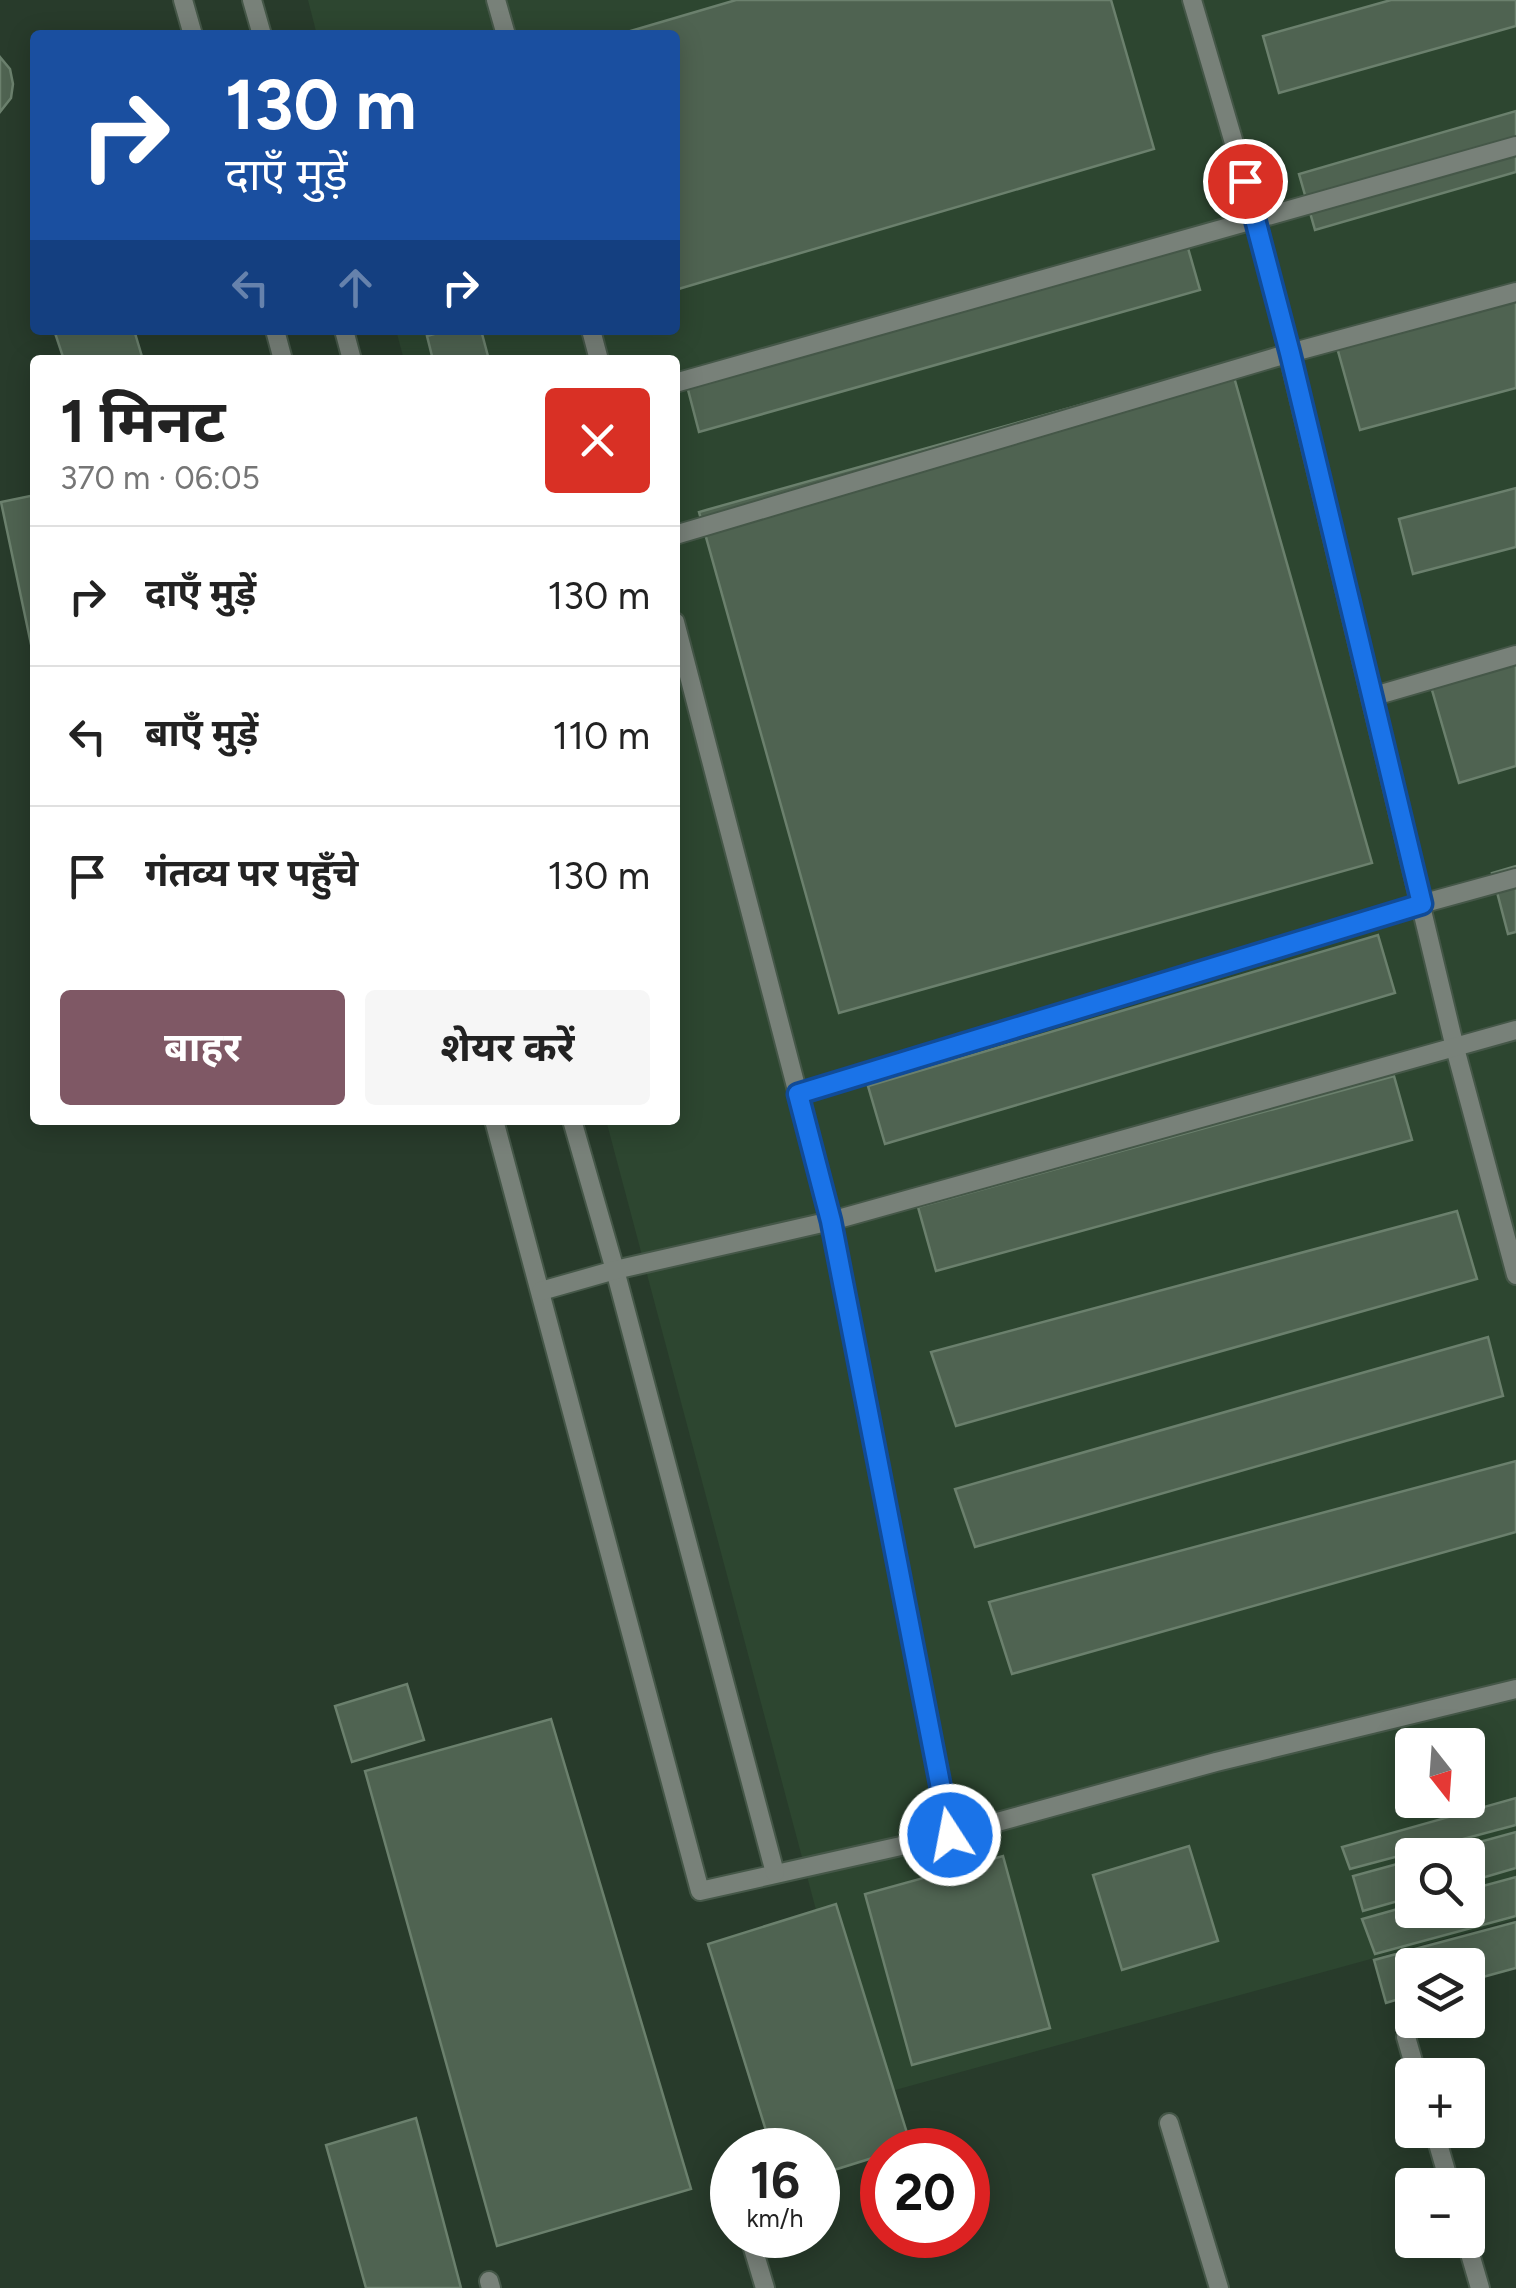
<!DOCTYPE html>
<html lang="hi">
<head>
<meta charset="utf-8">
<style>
  :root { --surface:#fff; --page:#f6f6f6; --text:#222; --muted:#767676; --line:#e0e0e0; --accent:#7f5865 }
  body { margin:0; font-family:Figtree,"Noto Sans Devanagari",sans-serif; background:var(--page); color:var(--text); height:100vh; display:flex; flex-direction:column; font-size:38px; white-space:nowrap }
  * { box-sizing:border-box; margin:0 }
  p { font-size:32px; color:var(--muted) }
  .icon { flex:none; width:55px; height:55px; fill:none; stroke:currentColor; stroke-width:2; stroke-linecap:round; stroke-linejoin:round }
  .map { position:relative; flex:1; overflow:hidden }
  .panel { position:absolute; left:30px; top:355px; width:650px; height:770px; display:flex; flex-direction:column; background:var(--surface); border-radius:10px; box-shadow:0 5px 25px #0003 }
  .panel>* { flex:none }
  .banner { position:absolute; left:30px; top:30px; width:650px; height:305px; border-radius:10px; box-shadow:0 5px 25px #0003; background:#1a4fa0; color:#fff; overflow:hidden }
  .needle { width:65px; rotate:163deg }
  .controls { position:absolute; left:1395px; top:1728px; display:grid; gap:20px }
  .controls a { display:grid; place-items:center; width:90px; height:90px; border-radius:10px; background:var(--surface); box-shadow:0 5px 25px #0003; font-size:50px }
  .speed { position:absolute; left:710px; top:2128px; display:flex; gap:20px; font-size:50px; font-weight:700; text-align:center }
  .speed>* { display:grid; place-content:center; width:130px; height:130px; border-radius:50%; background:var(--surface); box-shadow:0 5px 25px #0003; line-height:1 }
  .speed small { font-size:25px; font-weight:400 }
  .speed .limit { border:15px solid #d22; background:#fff; color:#111 }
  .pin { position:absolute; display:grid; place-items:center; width:85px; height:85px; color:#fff; margin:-42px; border:5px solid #fff; border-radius:50%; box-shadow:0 2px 10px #0007 }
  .me { position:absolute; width:110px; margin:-55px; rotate:349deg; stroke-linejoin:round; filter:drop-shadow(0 0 8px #0008) }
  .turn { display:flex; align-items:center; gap:35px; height:210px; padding:0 30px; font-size:45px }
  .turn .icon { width:130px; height:130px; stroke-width:2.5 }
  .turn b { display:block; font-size:70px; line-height:85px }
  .lanes { display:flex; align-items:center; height:95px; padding:0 30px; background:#0003; justify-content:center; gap:50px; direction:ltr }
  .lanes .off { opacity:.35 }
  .round { display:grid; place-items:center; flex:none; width:105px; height:105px; border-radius:10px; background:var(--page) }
  .headline { display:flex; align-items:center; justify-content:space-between; height:170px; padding:0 30px }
  h1 { font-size:60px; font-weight:700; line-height:75px }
  .button { display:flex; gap:20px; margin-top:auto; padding:20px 30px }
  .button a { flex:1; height:115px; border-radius:10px; background:var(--accent); color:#fff; font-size:40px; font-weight:700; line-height:115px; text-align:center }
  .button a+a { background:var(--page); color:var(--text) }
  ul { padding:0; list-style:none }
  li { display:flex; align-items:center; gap:30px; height:140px; padding:0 30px; border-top:2px solid var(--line) }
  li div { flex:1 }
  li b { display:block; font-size:38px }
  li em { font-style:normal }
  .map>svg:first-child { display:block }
  .built { fill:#2d4630; fill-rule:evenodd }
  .building { fill:#4f6351; stroke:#6b806d; stroke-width:2.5 }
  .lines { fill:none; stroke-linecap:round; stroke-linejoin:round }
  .lane-casing { stroke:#455748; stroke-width:22 }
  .lane { stroke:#788179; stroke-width:18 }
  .route-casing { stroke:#114b97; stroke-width:25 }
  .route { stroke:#1a73e8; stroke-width:18 }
</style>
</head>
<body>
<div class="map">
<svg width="1516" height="2288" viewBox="0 0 1516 2288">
  <rect width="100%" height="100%" fill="#283b2b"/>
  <path class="built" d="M308,0h1208v1919l-650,179 -260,-978h69v-760h-271l-8,-30h279v-295h-358zM1412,1745h56v55h-56zM1412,1855h56v55h-56z"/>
  <g class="building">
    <path d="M736,0h375l43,149 -479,141v-255h-58z"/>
    <path d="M1391,0h125v26l-237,67 -16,-57z"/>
    <path d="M0,57l10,12 3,15 -2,14 -11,14z"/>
    <path d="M1516,111v61l-201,58 -16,-56z"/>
    <path d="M1186,241l14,49 -501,142 -13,-50z"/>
    <path d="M1516,283v105l-156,42 -27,-97z"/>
    <path d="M54,330h80l9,30h-79z"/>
    <path d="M448,330h33l8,30h-56l-6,-24z"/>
    <path d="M1230,363l142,500 -533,150 -140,-501z"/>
    <path d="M1516,488v59l-103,27 -14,-55z"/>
    <path d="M35,495v154h-3l-31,-147z"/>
    <path d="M1516,659v107l-57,17 -29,-100z"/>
    <path d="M1516,866v66l-8,2 -16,-61z"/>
    <path d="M1378,935l17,58 -510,151 -17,-58z"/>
    <path d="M1394,1076l18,64 -476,131 -18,-64z"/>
    <path d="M1457,1211l20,68 -521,147 -25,-74z"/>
    <path d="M1488,1337l15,59 -528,151 -20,-58z"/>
    <path d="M1516,1461v71l-504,142 -23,-72z"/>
    <path d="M407,1684l17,56 -72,22 -17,-56z"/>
    <path d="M551,1719l140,470 -194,57 -132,-475z"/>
    <path d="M1516,1798v27l-166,44 -8,-22z"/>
    <path d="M1516,1832v36l-48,14v-27h-36z"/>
    <path d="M1189,1846l29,95 -96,29 -29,-95z"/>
    <path d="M1003,1856l47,172 -138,37 -47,-171z"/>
    <path d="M1412,1860v37l-49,14 -10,-35z"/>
    <path d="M1516,1877v39l-141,38 -13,-35 50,-14v5h56v-20z"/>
    <path d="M836,1904l75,242 -29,4v5l-64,20v-25h-46l-64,-206z"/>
    <path d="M1516,1922v46l-48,13v-16h-56v30l-26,8 -12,-43z"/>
    <path d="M416,2118l45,170h-95l-40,-143z"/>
  </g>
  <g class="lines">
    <defs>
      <g id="lane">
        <path d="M183,0l10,35"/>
        <path d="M252,0l10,35"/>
        <path d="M496,0l10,35"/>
        <path d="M1192,0l64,218 199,830 61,227"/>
        <path d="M275,330l8,30"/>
        <path d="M344,330l8,30"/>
        <path d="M591,330l8,30"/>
        <path d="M675,383l841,-237"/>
        <path d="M675,535l615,-182 226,-61"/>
        <path d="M675,622l156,599 119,614"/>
        <path d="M1371,697l145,-42"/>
        <path d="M798,1094l623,-190 95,-26"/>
        <path d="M494,1120l206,771 250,-56 266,-73 300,-73"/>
        <path d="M572,1120l43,150 160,603"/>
        <path d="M541,1291l74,-21 216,-49 685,-191"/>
        <path d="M1406,2037l11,38"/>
        <path d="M1169,2123l50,165"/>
        <path d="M1434,2130l16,55"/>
        <path d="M749,2235l16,53"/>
        <path d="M1466,2240l14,48"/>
        <path d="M489,2281l2,7"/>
      </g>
    </defs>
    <use href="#lane" class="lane-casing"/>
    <use href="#lane" class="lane"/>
  </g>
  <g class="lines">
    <defs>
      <path id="route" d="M950,1835l-119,-614 -33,-127 624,-190 -132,-551 -45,-172"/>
    </defs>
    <use href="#route" class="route-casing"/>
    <use href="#route" class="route"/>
  </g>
</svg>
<div class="controls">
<a><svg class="needle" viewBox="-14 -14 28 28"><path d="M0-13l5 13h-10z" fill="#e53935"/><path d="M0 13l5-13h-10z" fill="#767676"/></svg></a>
<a><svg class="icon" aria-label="search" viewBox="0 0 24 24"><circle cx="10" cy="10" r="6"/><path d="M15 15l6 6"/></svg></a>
<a><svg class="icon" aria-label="layers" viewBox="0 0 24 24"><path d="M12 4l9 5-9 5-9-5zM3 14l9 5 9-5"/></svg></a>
<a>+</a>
<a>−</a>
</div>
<div class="speed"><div>16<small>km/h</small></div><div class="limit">20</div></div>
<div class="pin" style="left:1245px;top:181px;background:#d93025"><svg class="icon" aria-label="arrive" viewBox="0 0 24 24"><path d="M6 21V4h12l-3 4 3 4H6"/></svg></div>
<svg class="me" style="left:950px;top:1835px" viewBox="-20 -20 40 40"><circle r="17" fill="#1a73e8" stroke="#fff" stroke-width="3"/><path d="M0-11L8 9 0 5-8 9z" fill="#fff"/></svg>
<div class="banner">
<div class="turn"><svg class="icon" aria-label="right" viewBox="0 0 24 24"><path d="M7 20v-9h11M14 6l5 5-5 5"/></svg><div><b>130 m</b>दाएँ मुड़ें</div></div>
<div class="lanes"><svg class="icon off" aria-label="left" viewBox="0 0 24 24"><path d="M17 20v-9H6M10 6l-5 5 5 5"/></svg><svg class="icon off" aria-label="ahead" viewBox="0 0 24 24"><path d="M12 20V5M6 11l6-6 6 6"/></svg><svg class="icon" aria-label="right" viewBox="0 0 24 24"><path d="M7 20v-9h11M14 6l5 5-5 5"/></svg></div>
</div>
<section class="panel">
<div class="headline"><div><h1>1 मिनट</h1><p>370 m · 06:05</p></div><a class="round" style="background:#d93025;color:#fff"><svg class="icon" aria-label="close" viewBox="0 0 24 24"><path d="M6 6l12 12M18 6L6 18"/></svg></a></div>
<ul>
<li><svg class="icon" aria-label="right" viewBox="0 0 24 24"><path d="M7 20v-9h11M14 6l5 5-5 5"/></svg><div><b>दाएँ मुड़ें</b></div><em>130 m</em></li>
<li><svg class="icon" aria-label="left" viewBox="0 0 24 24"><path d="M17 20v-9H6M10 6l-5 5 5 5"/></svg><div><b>बाएँ मुड़ें</b></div><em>110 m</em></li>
<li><svg class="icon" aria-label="arrive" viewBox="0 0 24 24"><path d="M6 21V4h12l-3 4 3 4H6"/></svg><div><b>गंतव्य पर पहुँचे</b></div><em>130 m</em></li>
</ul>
<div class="button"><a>बाहर</a><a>शेयर करें</a></div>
</section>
</div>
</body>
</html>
